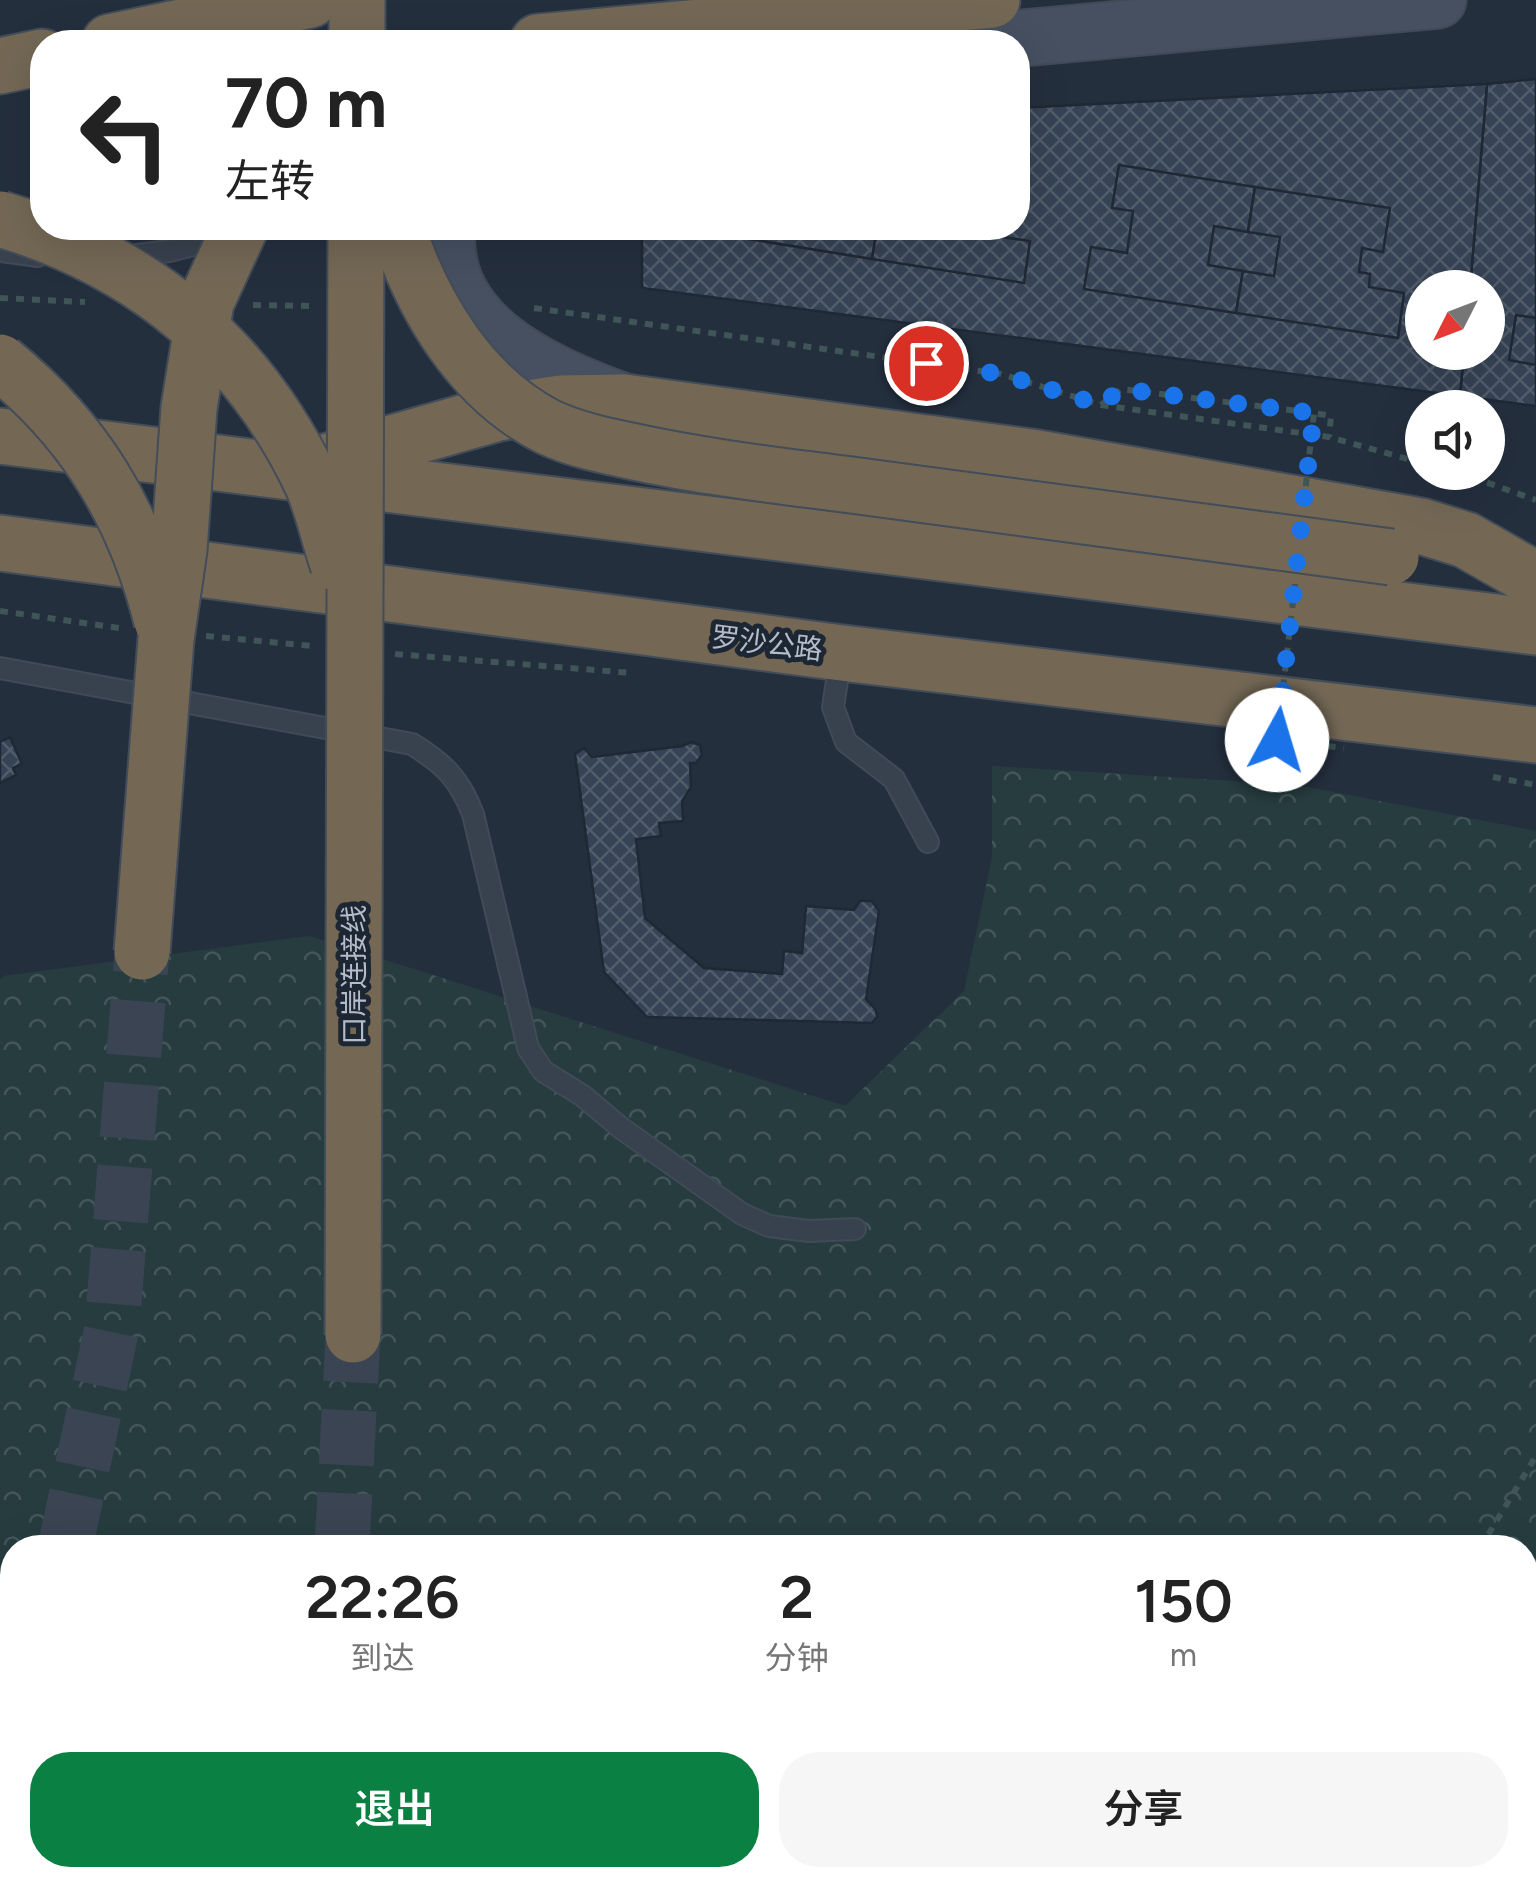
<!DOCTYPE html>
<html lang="zh">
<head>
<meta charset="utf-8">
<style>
  :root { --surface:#fff; --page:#f6f6f6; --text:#222; --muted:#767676; --accent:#0b8043 }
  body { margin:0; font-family:Figtree,"Noto Sans SC",sans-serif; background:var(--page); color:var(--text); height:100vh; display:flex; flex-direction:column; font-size:38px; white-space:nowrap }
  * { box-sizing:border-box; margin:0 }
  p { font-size:32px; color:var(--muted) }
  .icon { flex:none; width:55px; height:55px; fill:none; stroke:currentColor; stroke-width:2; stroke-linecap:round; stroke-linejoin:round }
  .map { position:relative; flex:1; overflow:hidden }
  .drawer { position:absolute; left:0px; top:1535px; width:1538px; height:352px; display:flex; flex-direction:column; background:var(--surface); border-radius:40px 40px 0 0; box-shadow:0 10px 40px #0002 }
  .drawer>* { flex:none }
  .hud { position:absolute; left:30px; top:30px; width:1000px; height:210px; border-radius:40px; box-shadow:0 10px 40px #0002; background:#fff; color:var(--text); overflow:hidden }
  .needle { width:65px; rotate:228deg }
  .tools { position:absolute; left:1405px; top:270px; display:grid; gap:20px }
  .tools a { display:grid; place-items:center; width:100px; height:100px; border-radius:50%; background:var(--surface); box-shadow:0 10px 40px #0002; font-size:50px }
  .pin { position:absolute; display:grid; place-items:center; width:85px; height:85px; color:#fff; margin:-42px; border:5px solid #fff; border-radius:50%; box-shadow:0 2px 10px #0007 }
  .me { position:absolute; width:110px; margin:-55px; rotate:6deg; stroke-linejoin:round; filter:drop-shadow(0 0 8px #0008) }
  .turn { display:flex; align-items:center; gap:35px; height:210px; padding:0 30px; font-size:45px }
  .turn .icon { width:130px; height:130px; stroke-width:2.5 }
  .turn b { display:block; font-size:70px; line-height:85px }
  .eta { display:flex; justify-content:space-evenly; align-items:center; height:170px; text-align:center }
  .eta b { font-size:60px; font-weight:600; line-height:70px }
  .action { display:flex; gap:20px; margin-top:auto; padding:20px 30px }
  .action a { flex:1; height:115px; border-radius:40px; background:var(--accent); color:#fff; font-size:40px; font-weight:600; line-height:115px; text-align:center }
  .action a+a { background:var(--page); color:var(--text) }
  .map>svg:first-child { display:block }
  .forest { fill:url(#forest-crowns); fill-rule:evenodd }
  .building { fill:url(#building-cross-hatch); stroke:#1f2835; stroke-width:2.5 }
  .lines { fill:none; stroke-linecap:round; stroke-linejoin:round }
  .highway-tunnel { stroke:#3a4453; stroke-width:55; stroke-dasharray:55 28; stroke-linecap:butt }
  .lane-casing { stroke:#414a57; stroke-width:24 }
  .secondary-casing { stroke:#414a57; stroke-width:59 }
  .highway-casing { stroke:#434c59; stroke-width:59 }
  .path { stroke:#3f5557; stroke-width:6; stroke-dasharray:8 8; stroke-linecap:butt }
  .lane { stroke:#38414e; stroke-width:20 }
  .secondary { stroke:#465061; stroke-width:55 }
  .highway { stroke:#746855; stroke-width:55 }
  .highway-bridge-casing { stroke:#434c59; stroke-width:59; stroke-linecap:butt }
  .path-bridge { stroke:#3f5557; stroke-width:6; stroke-dasharray:8 8; stroke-linecap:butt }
  .highway-bridge { stroke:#746855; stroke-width:55 }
  .route { stroke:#1a73e8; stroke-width:18; stroke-dasharray:0 32.4 }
  .labels { text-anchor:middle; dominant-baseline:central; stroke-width:10; stroke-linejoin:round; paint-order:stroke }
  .street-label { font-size:28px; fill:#b4bcc9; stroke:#1d2633 }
</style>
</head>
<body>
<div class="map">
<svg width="1536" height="1887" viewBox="0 0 1536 1887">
  <defs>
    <pattern id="forest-crowns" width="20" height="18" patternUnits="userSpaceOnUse" patternTransform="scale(2.5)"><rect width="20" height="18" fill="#263c3f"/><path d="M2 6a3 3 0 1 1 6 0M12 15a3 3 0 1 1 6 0" fill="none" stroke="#435659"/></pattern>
    <pattern id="building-cross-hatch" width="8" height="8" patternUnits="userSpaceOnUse" patternTransform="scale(2.5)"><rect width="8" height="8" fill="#364354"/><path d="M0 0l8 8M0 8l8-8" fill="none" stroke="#515c6b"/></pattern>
  </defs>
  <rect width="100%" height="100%" fill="#242f3e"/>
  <path class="forest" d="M992,766l305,19 239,46v1056h-1536v-907l3,-4 307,-40 535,170 119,-115 28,-134zM12,1548h1513v327h-1513z"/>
  <g class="building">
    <path d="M1536,79v327l-76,-10 4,-44h24v-64h-18l17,-204z"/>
    <path d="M1487,84l-17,204h-48v64h42l-4,44 -818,-108v-60h376v-120z"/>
    <path d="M1018,153l11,2 -7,43 -4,-1z"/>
    <path d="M1119,165l136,22 -7,45 -34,-6 -6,39 35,6 -7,42 -152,-24 7,-42 36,6 6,-42 -21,-3z"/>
    <path d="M1255,187l135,21 -7,44 -21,-4 -3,24 11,2 -1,13 35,6 -6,45 -162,-25 7,-42 31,5 6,-39 -32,-5z"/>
    <path d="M713,228h164l-5,31 -160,-26z"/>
    <path d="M877,228h119l-2,8 36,5 -6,42 -152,-24z"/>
    <path d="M1516,315l20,3v47l-27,-5z"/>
    <path d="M10,737l12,27 -9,4 3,7 -16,8v-41z"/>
    <path d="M691,742l9,3 2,10 -6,8h-6l1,24 -9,14 1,20 -24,2 2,13 -25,3 9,79 59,50 78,6 2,-23 18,2 4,-47 48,4 6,-9h12l7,10 -13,88 10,11 1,7 -5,6 -225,-6 -43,-45 -29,-218 9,-6 8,9 91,-11z"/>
  </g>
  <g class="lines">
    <g class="highway-tunnel">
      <path d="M65,1548l47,-220 30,-376"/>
      <path d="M342,1548l11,-213"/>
      <path d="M0,1790l12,-34"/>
      <path d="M305,1887l2,-12"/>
    </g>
    <defs>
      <g id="lane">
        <path d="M0,251l38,5"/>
        <path d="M122,257l47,-6 56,-14"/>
        <path d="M841,655l-8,52 13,35 48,37 34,63"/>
        <path d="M0,668l412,76c32,20 47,34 61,70l55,234 15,23 40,25 38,32 121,86 27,12 40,5 46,-2"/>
      </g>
      <g id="secondary">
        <path d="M979,42l459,-42"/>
        <path d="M447,228c-8,100 98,145 177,174"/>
      </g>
      <g id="highway">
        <path d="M357,0v42"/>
        <path d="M110,42l200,-42"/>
        <path d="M538,42l454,-42"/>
        <path d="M0,66l42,-9"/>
        <path d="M0,436l1536,191"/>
        <path d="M315,465l183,-52 63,-10 63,-1 414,56 383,68 45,14 70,40"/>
        <path d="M0,543l842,110 694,82"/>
      </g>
    </defs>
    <use href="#lane" class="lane-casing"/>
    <use href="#secondary" class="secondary-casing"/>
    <use href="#highway" class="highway-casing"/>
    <g class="path">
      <path d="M0,298l85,4"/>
      <path d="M253,305l62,1"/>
      <path d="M534,308l467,66 100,31 228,32 93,26"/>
      <path d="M1101,405l20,-16 193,24 17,3 -2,21"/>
      <path d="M1457,472l79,28"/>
      <path d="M0,611l119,17"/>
      <path d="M206,636l107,10"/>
      <path d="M395,654l237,19"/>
      <path d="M1493,777l43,8"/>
      <path d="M1480,1548l56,-92"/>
      <path d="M1525,1713l11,-8"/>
      <path d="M1191,1887l11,-12"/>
      <path d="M1320,1887l13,-12"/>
      <path d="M1338,1887l3,-12"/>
    </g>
    <use href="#lane" class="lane"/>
    <use href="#secondary" class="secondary"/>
    <use href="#highway" class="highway"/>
    <defs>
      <g id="highway-bridge">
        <path d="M0,219c143,42 248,129 312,264 11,25 17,55 26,81"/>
        <path d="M397,228c26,79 74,160 151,199 28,13 58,19 87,25 69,15 139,23 209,32 183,24 365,49 547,73"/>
        <path d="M0,362c85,69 135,152 162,259"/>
        <path d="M142,952l24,-313 13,-89 10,-142 17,-106 34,-74"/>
        <path d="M353,1335l3,-1107"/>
      </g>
    </defs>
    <use href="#highway-bridge" class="highway-bridge-casing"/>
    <g class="path-bridge">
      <path d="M1304,502l10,-89"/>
      <path d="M1295,584l-18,156 67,8"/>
    </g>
    <use href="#highway-bridge" class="highway-bridge"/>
  </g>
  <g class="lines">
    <path class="route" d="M926,363l75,11 100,31 20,-16 193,24 -37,327"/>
  </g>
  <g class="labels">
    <g class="street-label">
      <text transform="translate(767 643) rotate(7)">罗沙公路</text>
      <text transform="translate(354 975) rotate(-90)">口岸连接线</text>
    </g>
  </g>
</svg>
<div class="tools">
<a><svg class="needle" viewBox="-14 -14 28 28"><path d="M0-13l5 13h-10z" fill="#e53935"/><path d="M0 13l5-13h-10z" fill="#767676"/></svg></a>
<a><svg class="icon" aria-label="sound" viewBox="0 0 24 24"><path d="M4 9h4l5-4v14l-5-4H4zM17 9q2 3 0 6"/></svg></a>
</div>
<div class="pin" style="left:926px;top:363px;background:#d93025"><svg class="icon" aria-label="arrive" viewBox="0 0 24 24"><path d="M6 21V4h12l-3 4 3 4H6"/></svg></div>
<svg class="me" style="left:1277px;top:740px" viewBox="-20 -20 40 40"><circle r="19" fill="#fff"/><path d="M0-13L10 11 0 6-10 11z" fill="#1a73e8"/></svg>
<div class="hud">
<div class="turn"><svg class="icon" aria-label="left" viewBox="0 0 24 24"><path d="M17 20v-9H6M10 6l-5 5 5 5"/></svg><div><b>70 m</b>左转</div></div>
</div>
<section class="drawer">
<div class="eta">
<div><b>22:26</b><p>到达</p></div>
<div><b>2</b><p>分钟</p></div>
<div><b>150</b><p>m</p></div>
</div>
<div class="action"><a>退出</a><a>分享</a></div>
</section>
</div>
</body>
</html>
